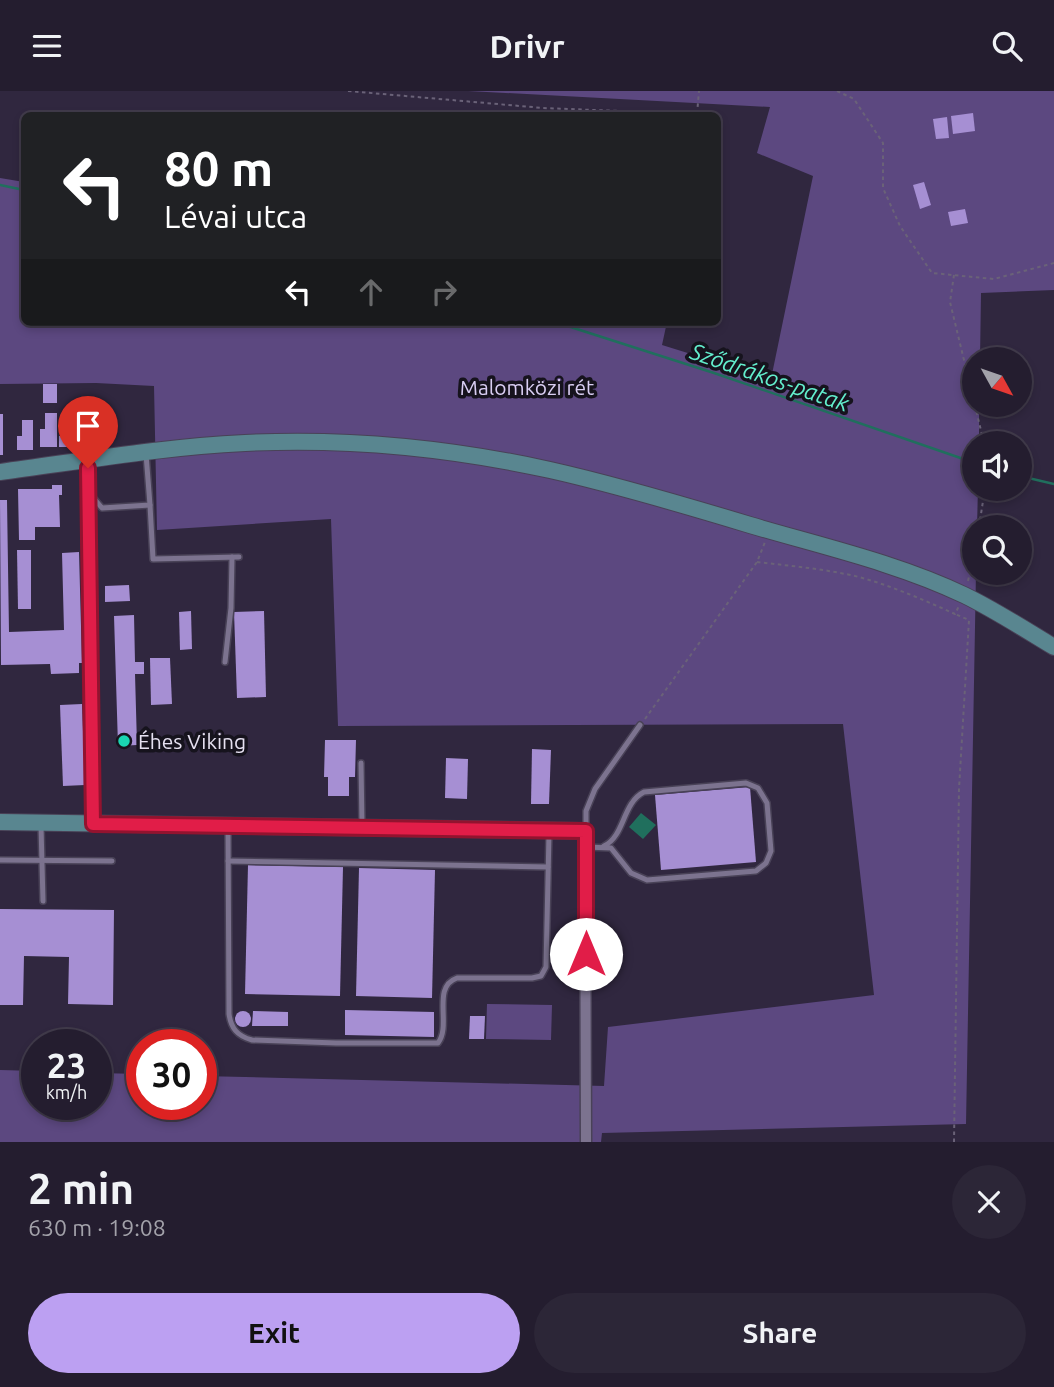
<!DOCTYPE html>
<html lang="en">
<head>
<meta charset="utf-8">
<style>
  :root { --surface:#241d2f; --page:#2c2637; --text:#f1f3f6; --muted:#a3a2aa; --line:#413b4b; --accent:#bca0f2 }
  body { margin:0; font-family:Ubuntu,sans-serif; background:var(--page); color:var(--text); height:100vh; display:flex; flex-direction:column; font-size:26px; white-space:nowrap }
  * { box-sizing:border-box; margin:0 }
  p { font-size:23px; color:var(--muted) }
  .icon { flex:none; width:38px; height:38px; fill:none; stroke:currentColor; stroke-width:2; stroke-linecap:round; stroke-linejoin:round }
  .map { position:relative; height:1051px; overflow:hidden }
  .side { display:flex; flex-direction:column; background:var(--surface); flex:1 }
  .side>* { flex:none }
  .banner { position:absolute; left:21px; top:21px; width:700px; height:214px; border-radius:10px; box-shadow:0 4px 10px #0003,0 0 0 2px var(--line); background:#202124; color:#fff; overflow:hidden }
  .needle { width:46px; rotate:130deg }
  .fabs { position:absolute; left:962px; top:256px; display:grid; gap:14px }
  .fabs a { display:grid; place-items:center; width:70px; height:70px; border-radius:50%; background:var(--surface); box-shadow:0 4px 10px #0003,0 0 0 2px var(--line); font-size:35px }
  .speed { position:absolute; left:21px; top:938px; display:flex; gap:14px; font-size:35px; font-weight:700; text-align:center }
  .speed>* { display:grid; place-content:center; width:91px; height:91px; border-radius:50%; background:var(--surface); box-shadow:0 4px 10px #0003,0 0 0 2px var(--line); line-height:1 }
  .speed small { font-size:18px; font-weight:400 }
  .speed .limit { border:10px solid #d22; background:#fff; color:#111 }
  .pin { position:absolute; display:grid; place-items:center; width:60px; height:60px; color:#fff; margin:-72px -30px; border-radius:50% 50% 50% 0; rotate:-45deg; box-shadow:0 0 7px #0007 }
  .pin .icon { rotate:45deg }
  .me { position:absolute; width:77px; margin:-38px; rotate:0deg; stroke-linejoin:round; filter:drop-shadow(0 0 5px #0008) }
  .turn { display:flex; align-items:center; gap:24px; height:147px; padding:0 28px; font-size:32px }
  .turn .icon { width:91px; height:91px; stroke-width:2.5 }
  .turn b { display:block; font-size:49px; line-height:60px }
  .lanes { display:flex; align-items:center; height:66px; padding:0 28px; background:#0003; justify-content:center; gap:35px; direction:ltr }
  .lanes .off { opacity:.35 }
  .round { display:grid; place-items:center; flex:none; width:74px; height:74px; border-radius:37px; background:var(--page) }
  .summary { display:flex; align-items:center; justify-content:space-between; height:119px; padding:0 28px }
  h1 { font-size:42px; font-weight:600; line-height:52px }
  .button { display:flex; gap:14px; margin-top:auto; padding:14px 28px }
  .button a { flex:1; height:80px; border-radius:42px; background:var(--accent); color:#111; font-size:28px; font-weight:600; line-height:80px; text-align:center }
  .button a+a { background:var(--page); color:var(--text) }
  header { display:flex; justify-content:space-between; align-items:center; height:91px; padding:0 28px; background:var(--surface); font-size:32px; font-weight:600 }
  .map>svg:first-child { display:block }
  .green { fill:#5c4880 }
  .water { fill:#206f5d }
  .lines { fill:none; stroke-linecap:round; stroke-linejoin:round }
  .stream { stroke:#206f5d; stroke-width:2.5 }
  .building { fill:#a68fd3 }
  .lane-casing { stroke:#494257; stroke-width:8 }
  .street-casing { stroke:#494257; stroke-width:13 }
  .secondary-casing { stroke:#494257; stroke-width:18 }
  .path { stroke:#6a6278; stroke-width:2; stroke-dasharray:3.5 3.5; stroke-linecap:butt }
  .lane { stroke:#7c738f; stroke-width:5 }
  .street { stroke:#7c738f; stroke-width:10 }
  .secondary { stroke:#598690; stroke-width:16 }
  .route-casing { stroke:#92132f; stroke-width:18 }
  .route { stroke:#e11d48; stroke-width:12 }
  .poi-dot { fill:#1ad5b2; stroke:#16131d; stroke-width:2.5 }
  .labels { text-anchor:middle; dominant-baseline:central; stroke-width:7; stroke-linejoin:round; paint-order:stroke }
  .park-label { font-size:21px; fill:#d9cef3; stroke:#16131d }
  .poi-label { font-size:21px; fill:#e6e1f1; stroke:#16131d; text-anchor:start }
  .water-label { font-size:23px; font-style:italic; fill:#63eecd; stroke:#16131d }
</style>
</head>
<body>
<header><svg class="icon" aria-label="menu" viewBox="0 0 24 24"><path d="M4 6h16M4 12h16M4 18h16"/></svg>Drivr<svg class="icon" aria-label="search" viewBox="0 0 24 24"><circle cx="10" cy="10" r="6"/><path d="M15 15l6 6"/></svg></header>
<div class="map">
<svg width="1054" height="1051" viewBox="0 0 1054 1051">
  <rect width="100%" height="100%" fill="#30273f"/>
  <g class="green">
    <path d="M468,0h586v199l-73,3 -1,66h-5v45h4v39h-4v45h3l-1,39h-2l1,45 -10,552 -364,9 -1,9h-601v-72l37,1v33h59v-31l46,1v30h59v-28l403,10 4,-59 266,-32 -31,-271 -505,2 -7,-207 -174,11 -3,-144 -58,-3 -96,1v-206l24,4v140h643l-5,23 109,34 42,-203 -56,-23 13,-46z"/>
    <path d="M487,913l65,1 -1,35 -65,-1z"/>
  </g>
  <path class="water" d="M641,722l15,12 -13,14 -14,-12z"/>
  <g class="lines">
    <g class="stream">
      <path d="M0,94l24,5"/>
      <path d="M555,231l159,51 261,90"/>
      <path d="M1020,385l34,8"/>
    </g>
  </g>
  <g class="building">
    <path d="M973,22l2,18 -22,3 -2,-18z"/>
    <path d="M947,26l2,21 -13,1 -3,-20z"/>
    <path d="M924,91l7,23 -11,4 -7,-24z"/>
    <path d="M965,118l3,14 -17,3 -3,-14z"/>
    <rect x="43" y="293" width="14" height="19"/>
    <path d="M45,322h12v34h-17v-18h5z"/>
    <rect x="0" y="323" width="3" height="41"/>
    <path d="M22,329h11v30h-16v-14h5z"/>
    <path d="M79,330h9v24h-13v-9h3z"/>
    <rect x="59" y="345" width="9" height="11"/>
    <path d="M52,394h10v10h-3l1,32h-25v13h-16l-1,-51h34z"/>
    <path d="M0,409h7l2,132 55,-2 -2,-77 17,-1 3,111h-3v10l-28,1 -1,-10 -49,1z"/>
    <path d="M17,459h14v59h-13z"/>
    <path d="M129,494l1,16 -25,1v-16z"/>
    <path d="M191,520l1,38 -12,1 -1,-38z"/>
    <path d="M264,520l2,86 -29,1 -3,-86z"/>
    <path d="M134,524l1,47h9v12h-9l2,71 -19,1 -4,-130z"/>
    <path d="M150,567h20l2,46 -21,1z"/>
    <path d="M82,613l3,81 -22,1 -3,-81z"/>
    <path d="M325,649h31l-1,37h-6v19h-21v-19h-4z"/>
    <path d="M532,658l19,1 -2,54h-18z"/>
    <path d="M446,667l22,1 -1,40 -22,-1z"/>
    <path d="M750,696l6,75 -95,8 -6,-75z"/>
    <path d="M248,774l95,2 -3,129 -95,-2z"/>
    <path d="M359,777l76,2 -3,128 -76,-2z"/>
    <path d="M0,818l114,1 -1,95 -45,-1 1,-47 -45,-1 -1,49h-23z"/>
    <path d="M345,919l89,2v25l-89,-2z"/>
    <path d="M253,920l35,1v14h-36z"/>
    <circle cx="243" cy="928" r="8"/>
    <path d="M470,925h15l-1,23h-15z"/>
  </g>
  <g class="lines">
    <defs>
      <g id="lane">
        <path d="M91,404l11,13 48,-3 -4,-51"/>
        <path d="M150,414l3,54 86,-2"/>
        <path d="M225,571l6,-54 1,-51"/>
        <path d="M361,672l1,62"/>
        <path d="M41,735l2,75"/>
        <path d="M228,737l1,186c2,14 8,22 23,26l84,3h102c14,-18 -7,-56 19,-65h75l9,-2 5,-9 3,-133"/>
        <path d="M586,737v-17l9,-22 45,-64"/>
        <path d="M586,756l25,1 20,25 16,7 109,-9 10,-8 5,-12 -4,-48 -9,-15 -12,-5 -102,9c-22,11 -19,44 -40,54"/>
        <path d="M0,769l112,1"/>
        <path d="M228,770l320,6"/>
      </g>
      <g id="street">
        <path d="M87,368l6,365"/>
        <path d="M585,740l1,311"/>
      </g>
      <g id="secondary">
        <path d="M0,381c82,-11 162,-25 245,-29 102,-5 205,5 305,27 67,15 134,35 200,55 71,21 147,38 214,70 31,15 60,34 90,52"/>
        <path d="M0,731l585,9"/>
      </g>
    </defs>
    <use href="#lane" class="lane-casing"/>
    <use href="#street" class="street-casing"/>
    <use href="#secondary" class="secondary-casing"/>
    <g class="path">
      <path d="M348,0l195,17 154,6 2,-23"/>
      <path d="M837,0l17,8 29,44v45l17,38 32,47 62,6 60,-16"/>
      <path d="M954,184l-4,27 34,141"/>
      <path d="M979,436l6,-39"/>
      <path d="M757,471c34,4 69,7 102,15 33,9 65,23 96,37l4,-8"/>
      <path d="M968,490l7,-29"/>
      <path d="M645,628l112,-157 8,-20"/>
      <path d="M954,1051l5,-353 10,-169 -14,-6"/>
    </g>
    <use href="#lane" class="lane"/>
    <use href="#street" class="street"/>
    <use href="#secondary" class="secondary"/>
  </g>
  <g class="lines">
    <defs>
      <path id="route" d="M88,377l5,356 493,7v123"/>
    </defs>
    <use href="#route" class="route-casing"/>
    <use href="#route" class="route"/>
  </g>
  <circle class="poi-dot" cx="124" cy="650" r="7"/>
  <g class="labels">
    <g class="park-label">
      <text x="527" y="296">Malomközi rét</text>
    </g>
    <g class="poi-label">
      <text x="138" y="650">Éhes Viking</text>
    </g>
    <g class="water-label">
      <text transform="translate(770 286) rotate(19)">Sződrákos-patak</text>
    </g>
  </g>
</svg>
<div class="fabs">
<a><svg class="needle" viewBox="-14 -14 28 28"><path d="M0-13l5 13h-10z" fill="#e53935"/><path d="M0 13l5-13h-10z" fill="#a3a2aa"/></svg></a>
<a><svg class="icon" aria-label="sound" viewBox="0 0 24 24"><path d="M4 9h4l5-4v14l-5-4H4zM17 9q2 3 0 6"/></svg></a>
<a><svg class="icon" aria-label="search" viewBox="0 0 24 24"><circle cx="10" cy="10" r="6"/><path d="M15 15l6 6"/></svg></a>
</div>
<div class="speed"><div>23<small>km/h</small></div><div class="limit">30</div></div>
<div class="pin" style="left:88px;top:377px;background:#d93025"><svg class="icon" aria-label="arrive" viewBox="0 0 24 24"><path d="M6 21V4h12l-3 4 3 4H6"/></svg></div>
<svg class="me" style="left:586px;top:863px" viewBox="-20 -20 40 40"><circle r="19" fill="#fff"/><path d="M0-13L10 11 0 6-10 11z" fill="#e11d48"/></svg>
<div class="banner">
<div class="turn"><svg class="icon" aria-label="left" viewBox="0 0 24 24"><path d="M17 20v-9H6M10 6l-5 5 5 5"/></svg><div><b>80 m</b>Lévai utca</div></div>
<div class="lanes"><svg class="icon" aria-label="left" viewBox="0 0 24 24"><path d="M17 20v-9H6M10 6l-5 5 5 5"/></svg><svg class="icon off" aria-label="ahead" viewBox="0 0 24 24"><path d="M12 20V5M6 11l6-6 6 6"/></svg><svg class="icon off" aria-label="right" viewBox="0 0 24 24"><path d="M7 20v-9h11M14 6l5 5-5 5"/></svg></div>
</div>
</div>
<section class="side">
<div class="summary"><div><h1>2 min</h1><p>630 m · 19:08</p></div><a class="round"><svg class="icon" aria-label="close" viewBox="0 0 24 24"><path d="M6 6l12 12M18 6L6 18"/></svg></a></div>
<div class="button"><a>Exit</a><a>Share</a></div>
</section>
</body>
</html>
